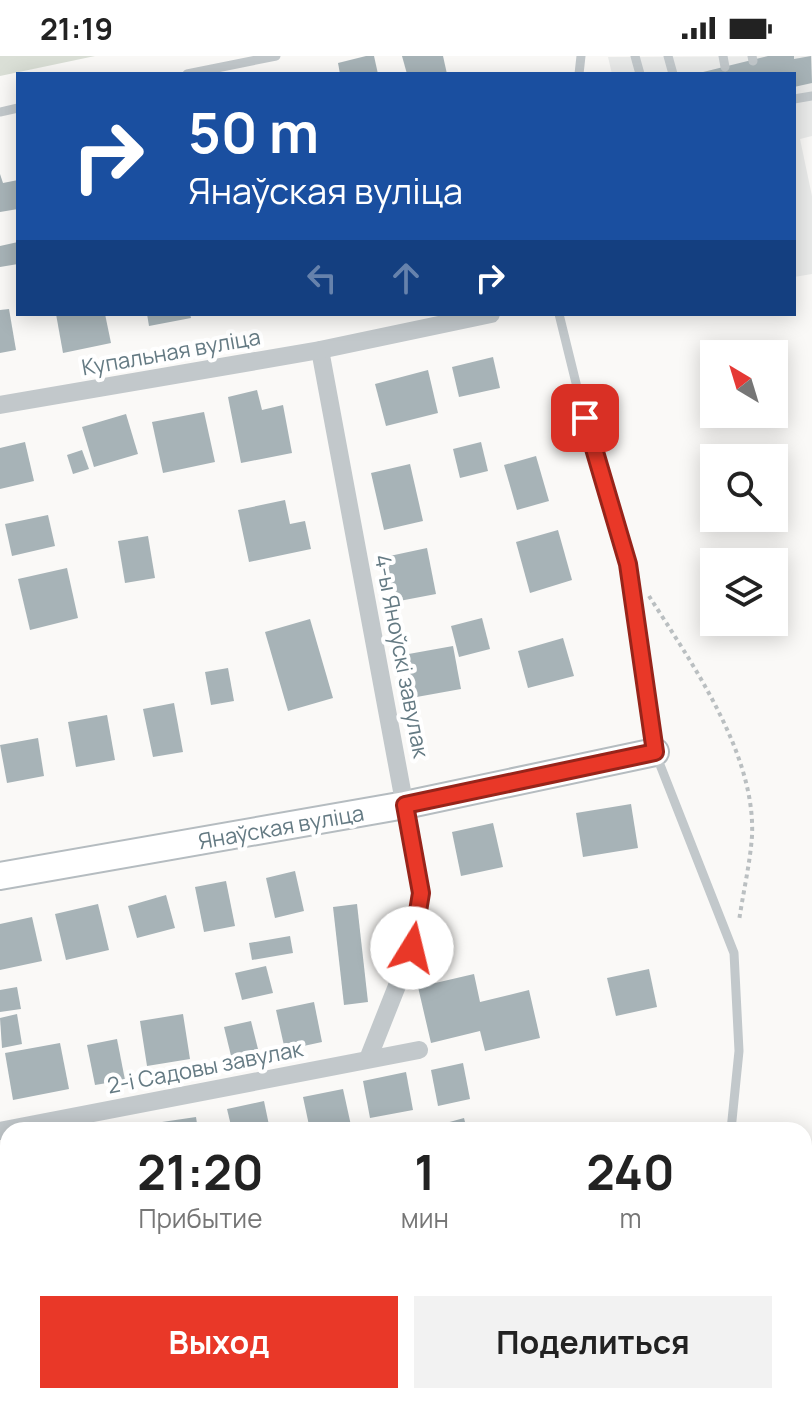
<!DOCTYPE html>
<html lang="ru">
<head>
<meta charset="utf-8">
<style>
  :root { --surface:#fff; --page:#f2f2f2; --text:#222; --muted:#767676; --accent:#e93828 }
  body { margin:0; font-family:Manrope,sans-serif; background:var(--page); color:var(--text); height:100vh; display:flex; flex-direction:column; font-size:30px; white-space:nowrap }
  * { box-sizing:border-box; margin:0 }
  p { font-size:26px; color:var(--muted) }
  .icon { flex:none; width:44px; height:44px; fill:none; stroke:currentColor; stroke-width:2; stroke-linecap:round; stroke-linejoin:round }
  .map { position:relative; flex:1; overflow:hidden }
  .details { position:absolute; left:0px; top:1066px; width:812px; height:282px; display:flex; flex-direction:column; background:var(--surface); border-radius:24px 24px 0 0; box-shadow:0 4px 20px #0003 }
  .details>* { flex:none }
  .banner { position:absolute; left:16px; top:16px; width:780px; height:244px; border-radius:0px; box-shadow:0 4px 20px #0003; background:#1a4fa0; color:#fff; overflow:hidden }
  .needle { width:52px; rotate:322deg }
  .buttons { position:absolute; left:700px; top:284px; display:grid; gap:16px }
  .buttons a { display:grid; place-items:center; width:88px; height:88px; border-radius:0px; background:var(--surface); box-shadow:0 4px 20px #0003; font-size:40px }
  .pin { position:absolute; display:grid; place-items:center; width:68px; height:68px; color:#fff; margin:-34px; border-radius:16px; box-shadow:0 4px 12px #0006 }
  .me { position:absolute; width:88px; margin:-44px; rotate:9deg; stroke-linejoin:round; filter:drop-shadow(0 0 6px #0008) }
  .turn { display:flex; align-items:center; gap:28px; height:168px; padding:0 40px; font-size:36px }
  .turn .icon { width:104px; height:104px; stroke-width:2.5 }
  .turn b { display:block; font-size:56px; line-height:68px }
  .lanes { display:flex; align-items:center; height:76px; padding:0 40px; background:#0003; justify-content:center; gap:40px; direction:ltr }
  .lanes .off { opacity:.35 }
  .eta { display:flex; justify-content:space-evenly; align-items:center; height:136px; text-align:center }
  .eta b { font-size:48px; font-weight:700; line-height:56px }
  .action { display:flex; gap:16px; margin-top:auto; padding:16px 40px }
  .action a { flex:1; height:92px; border-radius:0px; background:var(--accent); color:#fff; font-size:32px; font-weight:700; line-height:92px; text-align:center }
  .action a+a { background:var(--page); color:var(--text) }
  .status { display:flex; justify-content:space-between; align-items:center; height:56px; padding:0 40px; background:var(--surface); direction:ltr }
  .status svg { height:22px; fill:currentColor }
  .map>svg:first-child { display:block }
  .built { fill:#eaebea }
  .green { fill:#dadfd6 }
  .building { fill:#a7b3b7 }
  .lines { fill:none; stroke-linecap:round; stroke-linejoin:round }
  .secondary-casing { stroke:#b5bcc0; stroke-width:30 }
  .path { stroke:#babfc1; stroke-width:4; stroke-dasharray:4 4; stroke-linecap:butt }
  .lane { stroke:#c2c8cb; stroke-width:9 }
  .street { stroke:#c2c8cb; stroke-width:18 }
  .secondary { stroke:#fff; stroke-width:26 }
  .route-casing { stroke:#97241a; stroke-width:20 }
  .route { stroke:#e93828; stroke-width:14 }
  .labels { text-anchor:middle; dominant-baseline:central; stroke-width:8; stroke-linejoin:round; paint-order:stroke }
  .street-label { font-size:22px; fill:#647a83; stroke:#fff }
</style>
</head>
<body>
<div class="status"><b>21:19</b><svg viewBox="0 0 49 12"><path d="M0 12V9h3v3zM5 12V6h3v6zM10 12V3h3v9zM15 12V0h3v12zM26 1h20v11H26zM47 4h2v5h-2z"/></svg></div>
<div class="map">
<svg width="812" height="1347" viewBox="0 0 812 1347">
  <rect width="100%" height="100%" fill="#faf9f7"/>
  <path class="built" d="M812,0v80l-12,3 12,57v78l-18,3v-203h-182l-4,-17z"/>
  <path class="green" d="M0,0h95l-95,20z"/>
  <g class="building">
    <path d="M366,0h8l4,18h-38l-2,-11z"/>
    <path d="M402,0h41l4,18h-40z"/>
    <path d="M768,0h26v3l17,-3 1,27 -18,4v-13h-99z"/>
    <path d="M0,118l3,9 15,-3v29l-18,3z"/>
    <path d="M18,186v22l-18,3v-21z"/>
    <path d="M9,253l7,41 -16,3v-43z"/>
    <path d="M56,258h49l6,29 -48,10z"/>
    <path d="M147,258h43l1,4 -42,8z"/>
    <path d="M493,301l7,31 -41,9 -7,-30z"/>
    <path d="M428,314l10,43 -52,13 -11,-42z"/>
    <path d="M257,334l5,20 21,-5 9,48 -51,10 -13,-66z"/>
    <path d="M204,356l11,50 -52,11 -11,-51z"/>
    <path d="M126,358l12,40 -44,13 -12,-40z"/>
    <path d="M25,386l9,39 -34,8v-41z"/>
    <path d="M481,386l7,29 -28,7 -7,-29z"/>
    <path d="M82,394l7,19 -16,5 -6,-19z"/>
    <path d="M536,400l13,45 -32,9 -13,-45z"/>
    <path d="M410,408l13,57 -39,9 -13,-57z"/>
    <path d="M285,444l5,24 15,-3 6,28 -62,13 -11,-52z"/>
    <path d="M48,459l7,31 -43,10 -7,-32z"/>
    <path d="M558,474l14,50 -42,13 -14,-51z"/>
    <path d="M148,480l7,42 -30,5 -7,-42z"/>
    <path d="M427,492l9,46 -42,8 -9,-45z"/>
    <path d="M67,512l11,50 -48,12 -12,-51z"/>
    <path d="M482,562l8,31 -31,8 -8,-31z"/>
    <path d="M310,563l23,79 -45,13 -23,-79z"/>
    <path d="M563,582l11,38 -46,12 -10,-37z"/>
    <path d="M453,590l8,43 -50,9 -8,-43z"/>
    <path d="M228,612l6,33 -23,4 -6,-33z"/>
    <path d="M174,647l9,49 -30,5 -10,-48z"/>
    <path d="M107,659l8,45 -39,7 -8,-45z"/>
    <path d="M38,682l6,38 -37,7 -7,-38z"/>
    <path d="M631,748l7,44 -55,9 -7,-44z"/>
    <path d="M493,767l10,44 -42,9 -9,-44z"/>
    <path d="M295,815l9,40 -29,7 -9,-40z"/>
    <path d="M226,825l9,45 -31,6 -9,-45z"/>
    <path d="M166,839l9,33 -38,10 -9,-32z"/>
    <path d="M98,848l11,46 -43,10 -11,-46z"/>
    <path d="M357,848l11,98 -24,3 -11,-98z"/>
    <path d="M32,861l10,44 -42,9v-46z"/>
    <path d="M290,880l3,17 -41,7 -3,-17z"/>
    <path d="M266,910l7,27 -31,7 -7,-27z"/>
    <path d="M649,913l8,38 -41,9 -9,-38z"/>
    <path d="M474,918l6,28 49,-12 11,48 -55,13 -5,-20 -49,12 -13,-56z"/>
    <path d="M17,931l4,22 -21,3v-22z"/>
    <path d="M314,946l8,40 -37,8 -9,-40z"/>
    <path d="M17,958l5,30 -20,4 -2,-30z"/>
    <path d="M183,958l7,45 -43,7 -7,-45z"/>
    <path d="M251,965l9,36 -27,7 -9,-37z"/>
    <path d="M117,983l8,41 -30,5 -8,-40z"/>
    <path d="M60,987l9,46 -56,11 -8,-47z"/>
    <path d="M463,1007l7,36 -32,7 -7,-36z"/>
    <path d="M406,1016l7,38 -43,8 -7,-37z"/>
    <path d="M343,1033l9,41h-42l-7,-33z"/>
    <path d="M264,1045l6,29h-38l-5,-21z"/>
    <path d="M196,1061l2,13h-35l-1,-8z"/>
    <path d="M464,1062l3,12h-30l-2,-4z"/>
    <path d="M133,1068l1,6h-33v-2z"/>
    <path d="M8,1160v21l-8,1v-21z"/>
    <path d="M8,1236v39l-8,2v-40z"/>
    <path d="M8,1326v14h27l1,7h-36v-20z"/>
    <path d="M77,1340h43v1l-41,6z"/>
    <path d="M565,1340l1,7h-29v-1z"/>
  </g>
  <g class="lines">
    <defs>
      <path id="secondary" d="M0,820l405,-71 250,-53"/>
    </defs>
    <use href="#secondary" class="secondary-casing"/>
    <path class="path" d="M649,540c42,66 107,158 103,240 -2,28 -9,57 -13,85"/>
    <g class="lane">
      <path d="M635,0l5,18"/>
      <path d="M668,0l5,18"/>
      <path d="M723,0l2,11"/>
      <path d="M752,0l1,5"/>
      <path d="M187,18l89,-18"/>
      <path d="M579,18l2,-18"/>
      <path d="M794,43l18,-3"/>
      <path d="M0,56l18,-4"/>
      <path d="M559,258l32,130 37,120 27,188 79,201 5,98 -8,79"/>
      <path d="M708,1347l2,-7"/>
    </g>
    <g class="street">
      <path d="M320,294l101,543 -9,55 -44,111"/>
      <path d="M0,349l320,-55 171,-36"/>
      <path d="M0,1075l419,-81"/>
      <path d="M0,1299l8,-2"/>
    </g>
    <use href="#secondary" class="secondary"/>
  </g>
  <g class="lines">
    <defs>
      <path id="route" d="M412,892l9,-55 -16,-88 250,-53 -27,-188 -43,-146"/>
    </defs>
    <use href="#route" class="route-casing"/>
    <use href="#route" class="route"/>
  </g>
  <g class="labels">
    <g class="street-label">
      <text transform="translate(171 296) rotate(-10)">Купальная вуліца</text>
      <text transform="translate(402 600) rotate(79)">4-ы Яноўскі завулак</text>
      <text transform="translate(281 771) rotate(-10)">Янаўская вуліца</text>
      <text transform="translate(205 1011) rotate(-11)">2-і Садовы завулак</text>
    </g>
  </g>
</svg>
<div class="buttons">
<a><svg class="needle" viewBox="-14 -14 28 28"><path d="M0-13l5 13h-10z" fill="#e53935"/><path d="M0 13l5-13h-10z" fill="#767676"/></svg></a>
<a><svg class="icon" aria-label="search" viewBox="0 0 24 24"><circle cx="10" cy="10" r="6"/><path d="M15 15l6 6"/></svg></a>
<a><svg class="icon" aria-label="layers" viewBox="0 0 24 24"><path d="M12 4l9 5-9 5-9-5zM3 14l9 5 9-5"/></svg></a>
</div>
<div class="pin" style="left:585px;top:362px;background:#d93025"><svg class="icon" aria-label="arrive" viewBox="0 0 24 24"><path d="M6 21V4h12l-3 4 3 4H6"/></svg></div>
<svg class="me" style="left:412px;top:892px" viewBox="-20 -20 40 40"><circle r="19" fill="#fff"/><path d="M0-13L10 11 0 6-10 11z" fill="#e93828"/></svg>
<div class="banner">
<div class="turn"><svg class="icon" aria-label="right" viewBox="0 0 24 24"><path d="M7 20v-9h11M14 6l5 5-5 5"/></svg><div><b>50 m</b>Янаўская вуліца</div></div>
<div class="lanes"><svg class="icon off" aria-label="left" viewBox="0 0 24 24"><path d="M17 20v-9H6M10 6l-5 5 5 5"/></svg><svg class="icon off" aria-label="ahead" viewBox="0 0 24 24"><path d="M12 20V5M6 11l6-6 6 6"/></svg><svg class="icon" aria-label="right" viewBox="0 0 24 24"><path d="M7 20v-9h11M14 6l5 5-5 5"/></svg></div>
</div>
<section class="details">
<div class="eta">
<div><b>21:20</b><p>Прибытие</p></div>
<div><b>1</b><p>мин</p></div>
<div><b>240</b><p>m</p></div>
</div>
<div class="action"><a>Выход</a><a>Поделиться</a></div>
</section>
</div>
</body>
</html>
